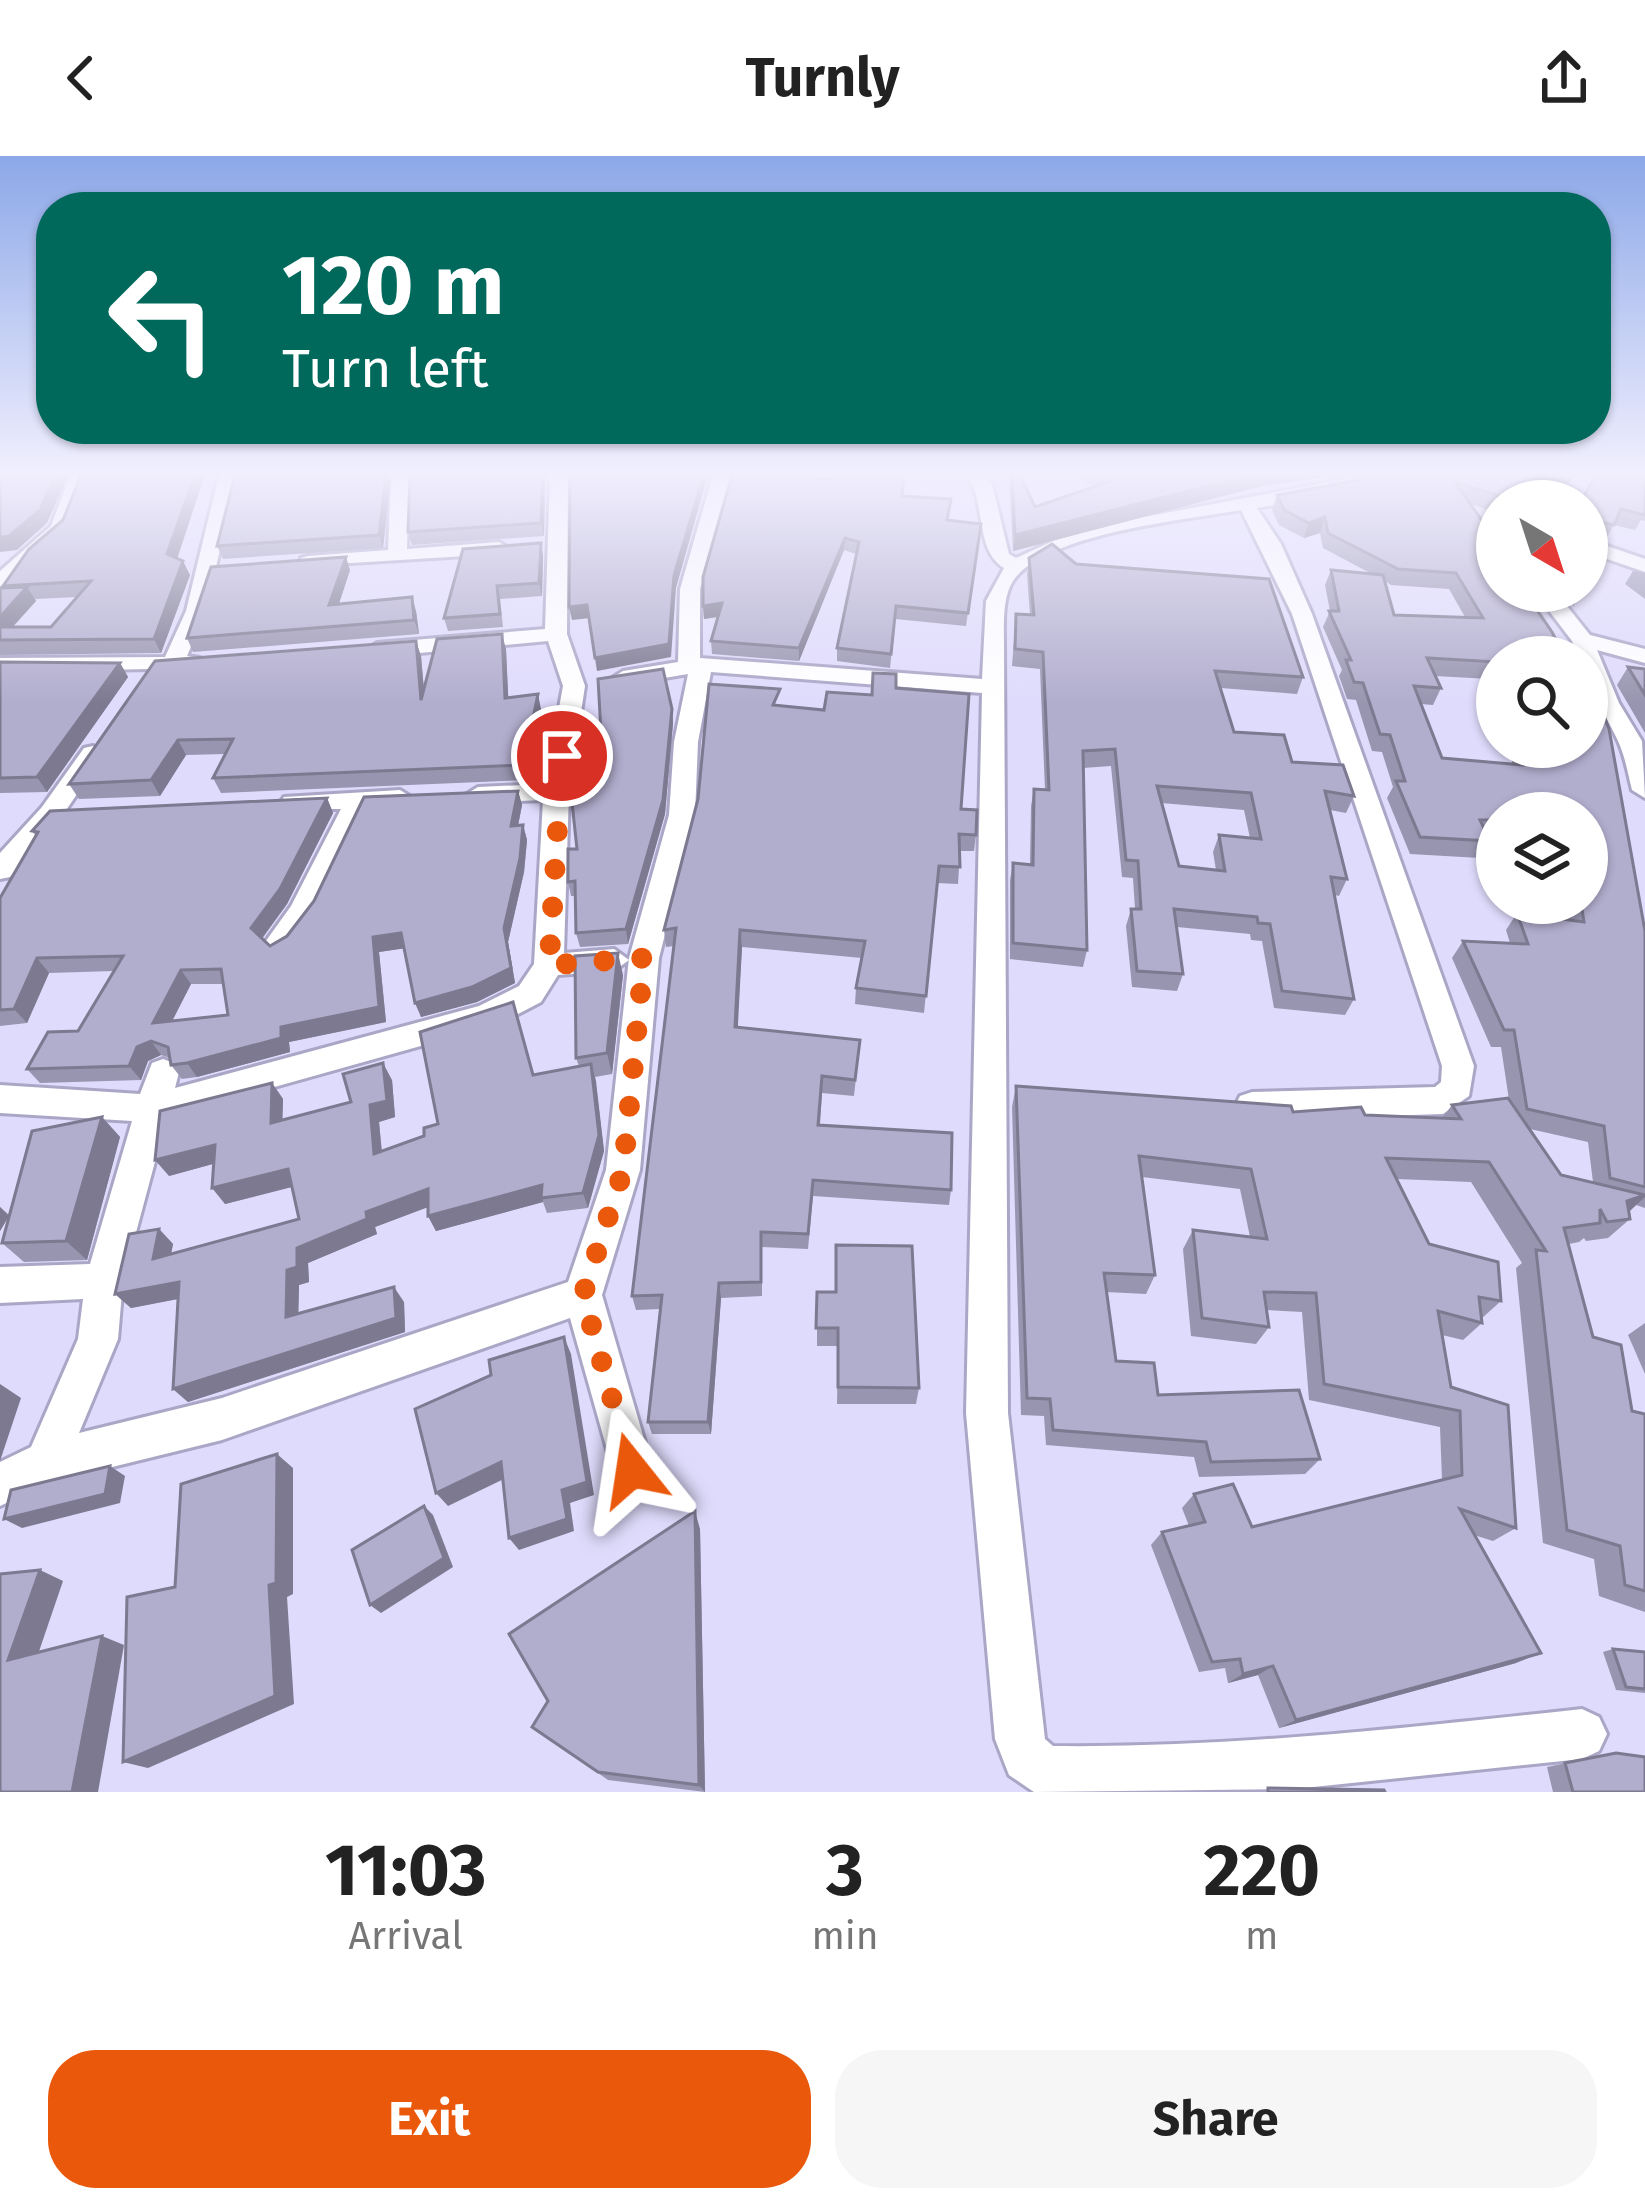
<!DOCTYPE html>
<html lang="en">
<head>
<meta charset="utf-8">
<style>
  :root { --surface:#fff; --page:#f6f6f6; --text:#222; --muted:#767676; --accent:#ea580c }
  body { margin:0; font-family:"Fira Sans",sans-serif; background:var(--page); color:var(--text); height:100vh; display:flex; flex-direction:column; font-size:45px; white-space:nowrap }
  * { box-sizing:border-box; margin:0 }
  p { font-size:39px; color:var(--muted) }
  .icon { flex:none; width:66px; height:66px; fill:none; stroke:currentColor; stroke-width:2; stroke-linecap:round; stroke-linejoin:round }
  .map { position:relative; height:1636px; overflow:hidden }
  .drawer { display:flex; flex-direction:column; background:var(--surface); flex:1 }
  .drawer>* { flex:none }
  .hud { position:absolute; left:36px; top:36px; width:1575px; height:252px; border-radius:48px; box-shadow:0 3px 9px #0004; background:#00695c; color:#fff; overflow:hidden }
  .needle { width:78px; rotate:141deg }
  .tools { position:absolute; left:1476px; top:324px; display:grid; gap:24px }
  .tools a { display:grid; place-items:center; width:132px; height:132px; border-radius:50%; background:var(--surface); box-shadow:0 3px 9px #0004; font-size:60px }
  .pin { position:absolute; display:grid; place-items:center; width:102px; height:102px; color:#fff; margin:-51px; border:6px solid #fff; border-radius:50%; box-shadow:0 3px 12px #0007 }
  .me { position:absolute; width:132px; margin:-66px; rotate:345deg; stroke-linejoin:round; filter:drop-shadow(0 0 9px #0008) }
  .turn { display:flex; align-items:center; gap:42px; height:252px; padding:0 48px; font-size:54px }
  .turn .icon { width:156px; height:156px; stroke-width:2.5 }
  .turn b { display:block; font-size:84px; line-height:102px }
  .eta { display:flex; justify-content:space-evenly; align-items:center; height:204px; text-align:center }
  .eta b { font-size:72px; font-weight:700; line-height:84px }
  .primary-button { display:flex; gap:24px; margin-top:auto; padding:24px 48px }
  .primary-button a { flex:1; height:138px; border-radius:48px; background:var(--accent); color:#fff; font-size:48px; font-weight:700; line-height:138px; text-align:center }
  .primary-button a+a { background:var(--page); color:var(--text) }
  header { display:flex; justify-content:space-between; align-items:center; height:156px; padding:0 48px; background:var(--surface); font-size:54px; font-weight:700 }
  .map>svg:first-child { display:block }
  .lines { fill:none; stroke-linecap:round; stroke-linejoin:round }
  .minor-casing { stroke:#aaa6c6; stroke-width:6 }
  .minor { fill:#fff; fill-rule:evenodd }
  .wall { fill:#9895b0; fill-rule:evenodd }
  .shaded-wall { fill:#7c7990 }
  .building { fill:#b1adcd; stroke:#7c7990; stroke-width:3; fill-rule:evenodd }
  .route { stroke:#ea580c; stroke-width:21; stroke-dasharray:0 37.8 }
</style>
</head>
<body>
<header><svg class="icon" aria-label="back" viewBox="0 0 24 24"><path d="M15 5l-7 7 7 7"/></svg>Turnly<svg class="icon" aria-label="share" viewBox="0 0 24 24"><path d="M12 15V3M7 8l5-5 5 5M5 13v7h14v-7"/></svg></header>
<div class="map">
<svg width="1645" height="1636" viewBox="0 0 1645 1636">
  <rect width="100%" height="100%" fill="#dfdbfc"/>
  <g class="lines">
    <defs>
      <g id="minor">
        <path d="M70,319h18l-22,57 -66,56v-17l51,-45z"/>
        <path d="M219,319h18l-31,136 -19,45 13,2v10l-200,4v-14l165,-1 21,-46z"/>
        <path d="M391,319h18l-2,74 92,-7 10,6 -10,6 -198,12v-8l7,-2 80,-6z"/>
        <path d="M550,319h18l-1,159 18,52 -16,105 -5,162 50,-4 15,11 -15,11 -56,4 -17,27 -42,22 -332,93 -44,164 -5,58 -39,94 143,-35 346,-116 38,-112 23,-212 40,-143 5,-73 14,-68 -65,11 -11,-7 11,-7 55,-9 2,-73 33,-114h18l-31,114v69l282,21 4,-78 18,-33c-30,-18 -17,-67 -38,-93h18l8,9 17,70 7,4 48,-22 59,-15 244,-46h28l-44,16 -94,17 24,36 31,70 162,452 -5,30 -26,18 -191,6 -12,-4 -5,-10 5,-10 12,-4 183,-5 6,-5 1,-16 -150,-452 -51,-104c-55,10 -196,23 -228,71 -11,17 -9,45 -9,64l4,768 37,326 8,7c177,2 353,-18 529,-37l17,8 8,17 -8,17 -17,8 -288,30 -260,3 -25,-17 -14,-36 -29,-326 16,-720 -271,-21 -13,70 -3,73 -36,143 -19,212 -38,125 51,175 -6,15 -15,6 -15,-6 -47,-167 -348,122 -171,42 -51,24v-44l31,-15 47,-108 5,-40 -83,4v-36l90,-3 42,-143 -132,-8v-28l140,9 12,-31 11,-4 11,4 5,9 -4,16 304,-82 40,-20 15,-22 9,-164 -65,3 -13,-8 13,-8 67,-3 18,-98 -15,-45 -171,16 -11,-7 11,-7 168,-14z"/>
        <path d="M1587,383l58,20v13l-58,-20z"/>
        <path d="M1534,435h21l35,44 55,14v14l-48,-13 22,53 23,38 3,57 -13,-8c-4,-16 -7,-34 -14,-49 -14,-31 -31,-48 -31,-84h-9l-6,-16z"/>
        <path d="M93,590l12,7 -45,66 -50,58 -10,2v-26l42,-46 42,-59z"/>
        <path d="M400,634l13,8 -4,6 -42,4 -50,103 -29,42h-20l-5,-8 28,-39 50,-97h-57l-4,-6 4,-6z"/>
      </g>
    </defs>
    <use href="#minor" class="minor-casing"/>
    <use href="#minor" class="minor"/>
  </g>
  <g class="wall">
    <path d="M235,319h156l-8,73 -160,11 -6,-13z"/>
    <path d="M410,319h135l-1,61 -132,9 -4,-13z"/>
    <path d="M732,319h85l-1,3 87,18 45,24 33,4 -15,102 -71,-7 -5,49 -53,-7v-13l19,-94 -12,-4 -45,111 -87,-7 -1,-13 7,-24 -14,2 -1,-13z"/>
    <path d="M1009,319h11l15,32 60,-20 -22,-12h264l-75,11 -249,65z"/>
    <path d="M1372,319h206l-34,26h-47v12l-26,-9 26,153v39l-7,-17 -55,-3 6,12 -8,17 -12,-1 21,54 70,6v-17h75l58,184v277l-9,-3 -7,7 1,7 -22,19 -22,3 -2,-3 -5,4 -10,2 24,93 39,74 13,3v198l-46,-16 -5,-37 -51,-16 -27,-275 6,-5 -51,-81 -74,-3 32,65 72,57 -20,18 1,4 -19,17 -21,-5 9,52 65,141 -23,13 -19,-6 42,128 -237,65 -21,-53 -30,8 -3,-15 -26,4 -48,-127 11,-13 27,-6 -7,-18 12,-14 58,33 190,-47 -2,-53 -131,-27 -7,-88 -35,-2 2,17 -13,17 -65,-8 -8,-87 10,-19 57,7 -10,-48 -98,-12 13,98 -9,19 -40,-2 10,69 42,34 162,64 -15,15 -106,3 -5,-20 -148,-12 -2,-29 -23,-1 -9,-308 4,-21 277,26 149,6 10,-13 57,-5 -8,-53h-10l-39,-89 11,-17 47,2 -4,-13 11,-17 51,7 -3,-17h22v-90h-90v25h-8l1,3 -10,17 -70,-4 -23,-56 6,-11 -11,-35 -10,-1 -16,-51 -9,-1 -8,-23 3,-6 -19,-43 7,-16 -5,-26 6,-15 39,3 -47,-25 -3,-15 -16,5 -25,-13 -7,-15 5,-15 81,-15zM1385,425l6,4 58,4 16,28 -71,-2zM1530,973l58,13 5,40 -32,-7z"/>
    <path d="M1596,319h49v46l-4,-1 -6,10 -21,-5 -9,15 -13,-3 -5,43z"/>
    <path d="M541,387l2,13 -1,40 -42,3 3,28 -55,4 -4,-13z"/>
    <path d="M177,402l13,17 -29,78 -161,2v-67h5l-2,-2zM78,441l-27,30h-38l23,-26 -1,-2z"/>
    <path d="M1029,402l47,6 227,113 -6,17 -76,-6 13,44 120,64 -8,17 -16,-3 17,69 -8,17 -4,-1 19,104 -9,16 -71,-7 -12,-67 -11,-1 -1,-6 -73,-7 6,47 -6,17 -45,-4 -6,-61 5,-17h4l-2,-31 -11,-1 -11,-111 -28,2 4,182 -4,17 -73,-8v-79l3,-17 17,1 1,-58 3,-17 11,1 -5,-121 -28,-3 4,-52h14l-3,-40zM1161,647l83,7 6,28 -31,-3 -6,17 3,18 -37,-4z"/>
    <path d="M350,414l-11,34 77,7 3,23 -226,18 -6,-14z"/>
    <path d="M1633,415l12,2v26l-20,-15z"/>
    <path d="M1572,435h10l-9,16z"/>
    <path d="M506,493l2,49 33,11 -14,71 -306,13 -8,-15 12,-24 -39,1 -26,41 -81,3 -10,-15 86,-123 266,-5 3,34z"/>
    <path d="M0,506l120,1 8,14 -81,115 -47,1z"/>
    <path d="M1628,511l17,2v64l-28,-48z"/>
    <path d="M896,532l80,147 -2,16h-14l-2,33 -21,-1 -13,130 -69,-9 1,-16 6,-30 -120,-11 -5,80 123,13 -6,56 -32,-3 -2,32 131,65 -2,15 -136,-9 -5,53 -46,-2v49l-41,2 -10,136h-59l-4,-12 12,-113 -24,1 -4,-14 42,-350 -8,1 -2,-17 117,-224 43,4z"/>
    <path d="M672,553l1,14 -8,91 -37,130 -48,3 -4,-14 -1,-37h-4l-3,-14 26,-98 9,-16z"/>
    <path d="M518,635l4,14 -4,21 5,-1 4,15 -3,32 -16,70 7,41 -38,19 -56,15 -17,-69 -25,4 7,70 -97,20 1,10 -93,25 -15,2 -11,-14 -1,-7 -9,-3 -13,6 -7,19 -101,3 -13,-14 51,-38 36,-60 -65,2 -22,50 -27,3v-129l36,-61 -4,-5 295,-33 6,15 -46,91 -25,35 8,7zM191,828h32l5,31 -56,6z"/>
    <path d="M623,819l-11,99 -17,3 9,74 -16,57 -41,5 -4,-11 -107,29 -8,-15v-9l-53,20 2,7 -69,29 1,19 -10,3 -1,29 106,-12 1,30 -217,70 -15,-13 5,-90 -47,9 -16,-14 44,-65 14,15 -2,10 128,-35 -7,-32 -67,17 -12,-40 -44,12 103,-93 11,16 -1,21 69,-18 41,-22 3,37 -16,5 3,29 42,-15 14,-12 96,-49 45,-9 -3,-8z"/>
    <path d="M102,961l18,20 -33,123 -63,2 -22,-19 6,-26 -8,14v-24l9,8z"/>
    <path d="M817,1136l102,96 -3,16h-79l1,-58h-21z"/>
    <path d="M1645,1167v51l-17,-39z"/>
    <path d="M700,1373l5,263 -97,-12 -76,-53z"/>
    <path d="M1613,1493l32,3v41l-29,-3 -13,-38z"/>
    <path d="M1616,1597l29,39h-92l-6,-25z"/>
  </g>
  <g class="shaded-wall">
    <path d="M55,319h13l-21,48 -30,27 -17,2v-15z"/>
    <path d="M195,319h10l-31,93 -7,-14z"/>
    <path d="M386,319h5l-8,73 -4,-13z"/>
    <path d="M543,319h2l-1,61 -3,-13z"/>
    <path d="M704,319h4l-32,113 -5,69 -74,14 -2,-13 79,-83z"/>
    <path d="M1252,319h85l-75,11 -249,65 2,-16z"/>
    <path d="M1566,319h12l-34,26h-12z"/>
    <path d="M1325,361l-5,16 -16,5 5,-15z"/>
    <path d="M845,382l-1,12 -45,111v-13z"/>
    <path d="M541,387l2,13 -1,40 -3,-13z"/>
    <path d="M346,401l4,13 -16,48 -5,-13z"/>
    <path d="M183,405l7,14 -29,78 -7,-14z"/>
    <path d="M27,431l9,14 -36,39v-23z"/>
    <path d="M412,441l4,14 3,23 -5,-14z"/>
    <path d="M722,447l1,13 -19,3 -1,-13z"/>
    <path d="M587,449l3,13 -18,2 -3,-13z"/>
    <path d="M502,478l4,15 3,64 -4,-15z"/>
    <path d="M416,485l5,15 5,59 -5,-15z"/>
    <path d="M120,507l8,14 -81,115 -10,-15z"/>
    <path d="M538,538l3,15 -14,71 -4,-15z"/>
    <path d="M672,553l1,14 -8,91 -37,130 -2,-15z"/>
    <path d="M178,584l8,15 -26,41 -9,-16z"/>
    <path d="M518,635l4,14 -7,36 -4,-15z"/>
    <path d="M327,642l6,15 -46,91 -28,38 -8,-14z"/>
    <path d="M523,669l4,15 -3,32 -16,70 7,41 -38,19 -56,15 -6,-14 89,-75z"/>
    <path d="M740,774l2,17 -5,96 -2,-16z"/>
    <path d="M401,777l6,15 -28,4 7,70 -97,20 1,10 -93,25 -10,-14 94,-36 92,-90z"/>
    <path d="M618,797l5,22 -11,99 -5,-21z"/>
    <path d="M37,802l12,15 -22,50 -13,-14z"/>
    <path d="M181,814l10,14 -27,53 -11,-14z"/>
    <path d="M151,885l10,14 -13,6 -7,19 -12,-14 8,-19z"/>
    <path d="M383,907l9,17 3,37 -16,5 4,47 -9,-15 -4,-49z"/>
    <path d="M591,908l5,17 8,70 -16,57 -5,-15z"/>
    <path d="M272,927l11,16 -1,40 -11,-16z"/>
    <path d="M102,961l18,20 -33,123 -21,-19z"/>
    <path d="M215,989l12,15 -58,16 -14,-16z"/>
    <path d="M288,1013l11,16 -74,19 -13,-16z"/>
    <path d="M542,1029l1,17 -107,29 -8,-15z"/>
    <path d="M428,1033l8,15 -61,23 2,7 -69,29 1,19 -10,3 -1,46 -12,-14 1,-47 10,-22 69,-36z"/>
    <path d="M1645,1040v1l-20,18 2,-14z"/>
    <path d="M0,1051l9,9 -9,15z"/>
    <path d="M159,1073l14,15 -6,30 -14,-15z"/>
    <path d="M179,1126l14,14 -62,12 -16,-14z"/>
    <path d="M719,1127l2,15 -10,136 -3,-12z"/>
    <path d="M394,1131l10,15 1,30 -217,70 -15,-13z"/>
    <path d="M564,1181l7,17 23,141 -24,8 4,28 -55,19 -10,-12 53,-48z"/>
    <path d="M0,1228l21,14 -21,63z"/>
    <path d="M277,1298l16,14v126l-6,3 7,107 -146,64 -25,-6z"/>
    <path d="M501,1306l9,14 -62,30 -12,-13z"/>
    <path d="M110,1310l15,10 -5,27 -98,25 -18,-9z"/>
    <path d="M424,1350l9,9 20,52 -72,46 -11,-8z"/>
    <path d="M695,1355l5,18 5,263 -6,-7z"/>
    <path d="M40,1414l23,11 -30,88 -25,-9z"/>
    <path d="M102,1480l22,9 -26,147h-26z"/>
    <path d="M1541,1497l-25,10 -237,65 17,-8z"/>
    <path d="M1273,1510l-15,9 -30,8 15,-9z"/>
  </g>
  <g class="building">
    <path d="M0,319h55l-15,35 -31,26 -9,1z"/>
    <path d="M81,319h114l-28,79 16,7 -29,78 -154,1v-13h51l40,-46 -88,5 26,-37 34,-29z"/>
    <path d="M235,319h151l-7,60 -162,11z"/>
    <path d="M410,319h133l-2,48 -133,9z"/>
    <path d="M570,319h134l-30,100 -5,69 -74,14 -8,-53 -18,2z"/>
    <path d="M732,319h82v4l90,-4 -2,21 49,3 -4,21 34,4 -13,89 -72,-7 -5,48 -54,-6 22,-106 -14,-4 -46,110 -88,-7 11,-38 -19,3v-29z"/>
    <path d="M1012,319h8l15,32 79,-27 -10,-5h148l-237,60z"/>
    <path d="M1372,319h194l-34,26h-17l-60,-19 42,60v49h27l28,41 13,25h-68v5l-70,-4 14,30 -27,-2 28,72 81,7 -1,-18h65v-48l8,16 9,1 5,13 36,202v256l-35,-9 -6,-52 -77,-17 -13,-79h-10l-41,-89 65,3 -11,-31 67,9 -3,-19h6v-90h-90v7h-17l10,21 -70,-4 -24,-56h9l-15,-46 -10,-1 -17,-51 -9,-1 -8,-22h5l-22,-49h10l-8,-41 52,5 11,40 89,3 -27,-45 -58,-4 -70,-36 -3,-16 -16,6 -25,-13 -7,-15 81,-15z"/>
    <path d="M1596,319h49v37l-1,3 -23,-6 -7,16 -21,-5 -1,19 12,5 -17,36v-79h-6z"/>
    <path d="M541,387l-2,40 -42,3 3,28 -56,4 19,-69z"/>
    <path d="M1052,388l24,20 193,15 34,98 -88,-6 19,61 50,3 8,27 51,3 11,31 -29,-5 22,88 -16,-2 23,122 -72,-8 -12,-67 -12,-1 -1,-6 -83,-8 9,65 -46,-3 -6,-62h10l-3,-48 -12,-1 -11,-111 -32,2 4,199 -74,-7v-80l20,2 1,-76 15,1 -6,-138 -28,-3 1,-35 18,1 -5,-57zM1157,630l94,7 10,46 -42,-4 6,36 -46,-5z"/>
    <path d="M346,401l-17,48 83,-8 2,23 -227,18 24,-71z"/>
    <path d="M27,431l-27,30v-29z"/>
    <path d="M502,478l3,64 33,-4 -15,71 -310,13 20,-39 -55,1 -27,40 -82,4 86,-123 261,-20 5,59 16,-61z"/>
    <path d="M0,506l120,1 -83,114 -37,1z"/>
    <path d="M1628,511l17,2v26z"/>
    <path d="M663,513l9,40 -9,91 -37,129 -50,4 -1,-52 -7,1v-33h9l-7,-65h24v-15l9,-1 -5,-89z"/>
    <path d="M873,517l23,1v14l73,6 -8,115 16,1 -1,25 -17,-1 1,33 -21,-1 -13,130 -70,-8 9,-47 -125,-11 -5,97 125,13 -5,40 -33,-4 -4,49 134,8 -1,57 -138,-10 -5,54 -47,-2v50l-42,1 -11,139h-60l14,-127 -30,1 44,-368 -12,2 34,-131 11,-115 71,5 -7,16 51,5 3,-18 45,3z"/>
    <path d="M518,635l-7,35 12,-1 -3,33 -16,70 7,40 -39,19 -57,16 -14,-70 -28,4 6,70 -98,20v11l-94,25 -16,2 -3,-18 -17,-6 -14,6 -8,19 -102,3 21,-37 30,-1 45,-75 -86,2 -23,51 -14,1v-112l38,-66 -6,-1 18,-20 277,-13 -47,91 -29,39 19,18 17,-10 27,-35 50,-104zM221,813l7,46 -75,8 28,-53z"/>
    <path d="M618,797l-11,100 -31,5 -1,-102z"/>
    <path d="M513,846l20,73 58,-11 8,71 -16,58 -42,5 1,-13 -114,31v-27l-62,23 1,7 -70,29v19l-10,3 -1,47 108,-30 2,31 -223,71 6,-107 -64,12 14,-60 30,-5 -6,30 146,-40 -11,-50 -76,19 3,-43 -60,15 5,-49 112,-28 -1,40 80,-21 -8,-28 40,-11 4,38 -17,4 4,49 50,-18v-8l14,-4 -18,-92z"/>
    <path d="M1016,930l275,20 2,6 68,-5 4,8 96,4 -9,-14 56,-7 53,77 84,20 -18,6 3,18 -23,3 -7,-13v14l-36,5 29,109 28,8 11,66 13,3v177l-20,-6 -5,-39 -53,-16 -31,-280 10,1 -57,-89 -103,-4 43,86 69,18 3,39 -22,-4 3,26 -44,-12 13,76 57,18 8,123 -56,-19 81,144 -245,67 -23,-54 -30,8 -3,-15 -28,3 -50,-130 43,-10 -11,-28 39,-10 19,43 210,-52 -2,-64 -136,-27 -8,-91 -52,-1 5,35 -67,-9 -9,-88 74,9 -16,-70 -112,-13 16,119 -51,-2 12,88 38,2 4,32 141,-5 21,69 -109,3 -5,-20 -153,-12 -3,-31 -23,-1z"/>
    <path d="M102,961l-36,124 -64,2 30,-112z"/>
    <path d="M836,1089l76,1 7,142 -81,-1v-59h-22l1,-36h19z"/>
    <path d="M564,1181l23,145 -25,8 5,29 -58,19 -8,-76 -65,31 -21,-84 76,-34 -2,-15z"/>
    <path d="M277,1298l-1,129 -7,2 6,111 -152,66 4,-165 48,-10 6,-103z"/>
    <path d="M110,1310l-5,28 -101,25 7,-29z"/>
    <path d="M424,1350l20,52 -74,47 -18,-55z"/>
    <path d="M695,1355l4,274 -101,-13 -66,-45 16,-26 -39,-67z"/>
    <path d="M40,1414l-32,90 94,-24 -30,156h-72v-218z"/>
    <path d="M1613,1493l32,3v37l-19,-2z"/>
    <path d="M1616,1597l29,4v35h-72l-8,-29z"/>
    <path d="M1268,1632l116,2 1,2h-117z"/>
  </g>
  <linearGradient id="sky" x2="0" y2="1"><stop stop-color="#8ca8e8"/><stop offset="0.58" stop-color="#f1effe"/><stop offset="1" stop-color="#f1effe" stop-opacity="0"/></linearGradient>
  <rect width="1645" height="548" fill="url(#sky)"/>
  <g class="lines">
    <path class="route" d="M562,600l-13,209 95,-7 -21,213 -40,124 49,175"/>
  </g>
</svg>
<div class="tools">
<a><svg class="needle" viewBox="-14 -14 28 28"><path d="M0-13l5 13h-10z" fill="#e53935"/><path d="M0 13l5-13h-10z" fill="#767676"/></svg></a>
<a><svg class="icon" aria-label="search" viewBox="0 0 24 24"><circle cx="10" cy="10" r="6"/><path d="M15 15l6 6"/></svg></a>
<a><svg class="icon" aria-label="layers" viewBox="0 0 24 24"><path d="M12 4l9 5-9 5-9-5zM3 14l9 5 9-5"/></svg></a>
</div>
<div class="pin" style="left:562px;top:600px;background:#d93025"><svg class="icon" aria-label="arrive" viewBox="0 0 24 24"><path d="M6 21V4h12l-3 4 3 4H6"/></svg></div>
<svg class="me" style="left:632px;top:1314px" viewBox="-20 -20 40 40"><path d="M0-17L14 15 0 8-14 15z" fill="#ea580c" stroke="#fff" stroke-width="4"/></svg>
<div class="hud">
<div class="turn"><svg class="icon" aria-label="left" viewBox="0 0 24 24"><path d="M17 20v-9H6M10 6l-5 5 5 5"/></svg><div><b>120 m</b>Turn left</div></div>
</div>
</div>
<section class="drawer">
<div class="eta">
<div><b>11:03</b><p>Arrival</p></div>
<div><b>3</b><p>min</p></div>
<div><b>220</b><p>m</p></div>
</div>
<div class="primary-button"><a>Exit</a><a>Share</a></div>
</section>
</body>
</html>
